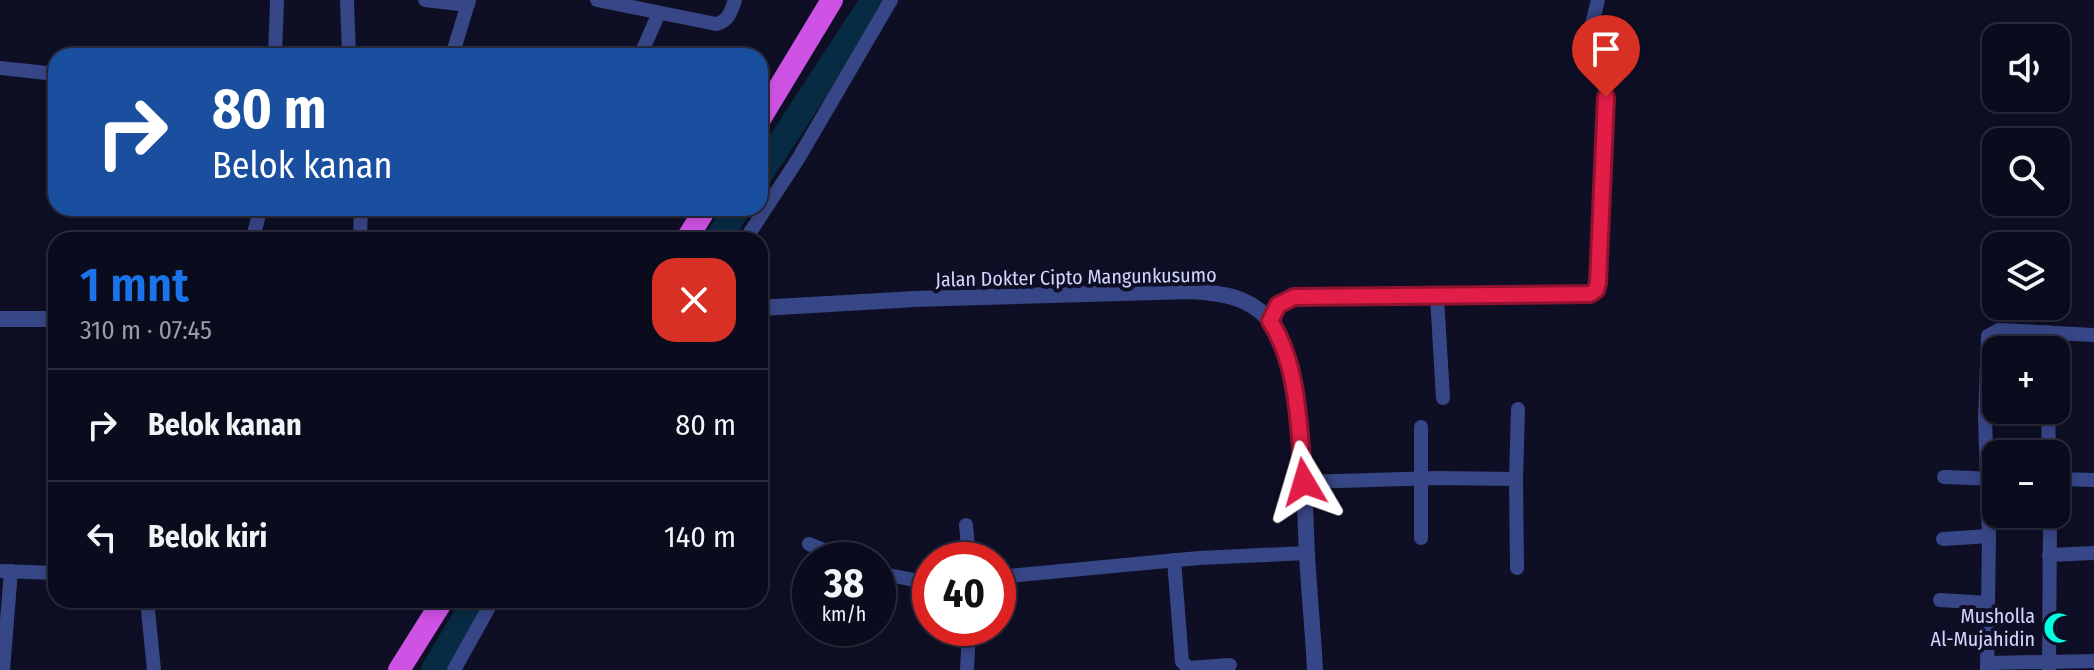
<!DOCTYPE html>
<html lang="id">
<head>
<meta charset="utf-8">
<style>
  :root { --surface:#0a0b1c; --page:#131425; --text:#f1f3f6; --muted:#999ba3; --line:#2a2b3b; --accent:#1a73e8 }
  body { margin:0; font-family:"Fira Sans Condensed",sans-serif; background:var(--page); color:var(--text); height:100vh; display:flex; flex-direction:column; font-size:30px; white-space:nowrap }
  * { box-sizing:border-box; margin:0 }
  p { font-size:26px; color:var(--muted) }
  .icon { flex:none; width:44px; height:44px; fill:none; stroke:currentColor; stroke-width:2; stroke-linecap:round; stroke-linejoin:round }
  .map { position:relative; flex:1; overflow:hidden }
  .panel { position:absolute; left:48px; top:232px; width:720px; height:376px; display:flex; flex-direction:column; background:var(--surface); border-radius:24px; box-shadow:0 4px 12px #0003,0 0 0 2px var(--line) }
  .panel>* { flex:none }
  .top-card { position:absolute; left:48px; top:48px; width:720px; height:168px; border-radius:24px; box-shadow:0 4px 12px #0003,0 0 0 2px var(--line); background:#1a4fa0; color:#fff; overflow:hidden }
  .fabs { position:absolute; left:1982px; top:24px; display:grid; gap:16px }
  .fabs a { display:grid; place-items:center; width:88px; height:88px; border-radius:16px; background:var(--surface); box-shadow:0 4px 12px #0003,0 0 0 2px var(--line); font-size:40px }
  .speed { position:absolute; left:792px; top:542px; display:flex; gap:16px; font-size:40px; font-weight:700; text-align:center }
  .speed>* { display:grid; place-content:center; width:104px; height:104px; border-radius:50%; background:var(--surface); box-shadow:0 4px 12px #0003,0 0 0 2px var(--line); line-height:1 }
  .speed small { font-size:20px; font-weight:400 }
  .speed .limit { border:12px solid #d22; background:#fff; color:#111 }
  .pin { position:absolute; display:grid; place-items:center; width:68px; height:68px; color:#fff; margin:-82px -34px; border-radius:50% 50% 50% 0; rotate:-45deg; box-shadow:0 0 8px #0007 }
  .pin .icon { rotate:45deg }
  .me { position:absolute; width:88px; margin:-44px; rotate:353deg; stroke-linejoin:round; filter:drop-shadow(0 0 6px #0008) }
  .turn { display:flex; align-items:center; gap:28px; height:168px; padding:0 32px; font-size:36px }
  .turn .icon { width:104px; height:104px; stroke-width:2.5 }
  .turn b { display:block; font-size:56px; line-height:68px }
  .round { display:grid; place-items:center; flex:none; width:84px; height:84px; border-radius:24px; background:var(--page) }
  .headline { display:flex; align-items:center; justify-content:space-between; height:136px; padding:0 32px }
  h1 { font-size:48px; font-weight:600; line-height:60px; color:var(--accent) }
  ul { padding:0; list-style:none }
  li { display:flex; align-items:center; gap:24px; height:112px; padding:0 32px; border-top:2px solid var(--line) }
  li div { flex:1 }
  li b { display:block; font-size:30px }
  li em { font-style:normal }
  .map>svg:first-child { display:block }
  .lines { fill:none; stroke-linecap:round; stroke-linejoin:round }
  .river { stroke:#082b44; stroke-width:26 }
  .minor { stroke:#374686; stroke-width:14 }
  .tertiary { stroke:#374686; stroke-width:16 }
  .trunk { stroke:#ce53e4; stroke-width:22 }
  .route-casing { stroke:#92132f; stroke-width:20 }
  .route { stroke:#e11d48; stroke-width:14 }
  .labels { text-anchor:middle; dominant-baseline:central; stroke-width:8; stroke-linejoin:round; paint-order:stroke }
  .street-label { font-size:20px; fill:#d2d7ff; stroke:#0e0f25 }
  .poi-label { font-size:20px; fill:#d2d7ff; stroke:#0e0f25; text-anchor:end }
</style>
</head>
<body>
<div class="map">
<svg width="2094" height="670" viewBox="0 0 2094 670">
  <rect width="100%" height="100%" fill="#0e0f25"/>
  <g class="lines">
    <g class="river">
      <path d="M760,174l114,-174"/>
      <path d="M717,240l21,-32"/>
      <path d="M434,670l42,-70"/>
    </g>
    <g class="minor">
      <path d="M347,0l2,56"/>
      <path d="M425,0l43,5"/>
      <path d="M597,0l119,24c13,-3 15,-13 19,-24"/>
      <path d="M275,56l2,-56"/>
      <path d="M452,56l17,-56"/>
      <path d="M640,56l19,-43"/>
      <path d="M0,68l56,6"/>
      <path d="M252,240l9,-32"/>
      <path d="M360,240l1,-32"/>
      <path d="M745,240l53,-81 93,-159"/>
      <path d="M1437,297l6,101"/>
      <path d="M1270,321l8,-16 16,-8 291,-2 11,-5 10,-193 -3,-23 -10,-14 -6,-16 11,-44"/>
      <path d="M2047,332v18"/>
      <path d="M2048,410l1,44"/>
      <path d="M1944,477l52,2"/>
      <path d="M1516,479l2,-70"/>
      <path d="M2056,479l38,1"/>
      <path d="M1304,482l134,-4 78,1 1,89"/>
      <path d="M966,525l3,35"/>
      <path d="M1421,538v-111"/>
      <path d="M1943,539l46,-3"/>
      <path d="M809,544l39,16"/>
      <path d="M2049,555l45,-2"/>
      <path d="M1174,560l8,102 7,6 41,-3"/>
      <path d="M0,571l56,2"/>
      <path d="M878,573l52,10"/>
      <path d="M998,577l201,-19 108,-5"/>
      <path d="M147,600l7,70"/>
      <path d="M1940,600l48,3"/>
      <path d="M1987,663l107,-2"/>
      <path d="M3,670l8,-99"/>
      <path d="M454,670l39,-70"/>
      <path d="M967,670l2,-42"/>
      <path d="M1987,670l2,-134 -4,-118 3,-82 11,-6 95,5"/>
      <path d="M2049,670l1,-156"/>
    </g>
    <g class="tertiary">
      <path d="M760,308l155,-9 276,-8c29,2 58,5 78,29 35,42 35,177 38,234 2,38 6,77 8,116"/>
      <path d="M0,319h56"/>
    </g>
    <g class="trunk">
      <path d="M760,119l72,-119"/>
      <path d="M686,240l20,-32"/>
      <path d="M399,670l44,-70"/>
    </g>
  </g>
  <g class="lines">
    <defs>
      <path id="route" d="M1304,482c-6,-53 -4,-115 -34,-161l8,-16 16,-8 296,-3 6,-4 2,-7 8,-186"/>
    </defs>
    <use href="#route" class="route-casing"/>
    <use href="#route" class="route"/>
  </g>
  <defs>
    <symbol id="mosque-bare" viewBox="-9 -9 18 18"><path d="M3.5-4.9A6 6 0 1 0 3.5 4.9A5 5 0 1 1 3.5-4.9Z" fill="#00fddd" stroke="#0e0f25" stroke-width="2.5" paint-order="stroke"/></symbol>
  </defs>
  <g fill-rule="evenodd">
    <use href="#mosque-bare" x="2037" y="606" width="44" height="44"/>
  </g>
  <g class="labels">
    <g class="street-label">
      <text transform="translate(1076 277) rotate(-1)">Jalan Dokter Cipto Mangunkusumo</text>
    </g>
    <g class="poi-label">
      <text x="2035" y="616">Musholla<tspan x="2035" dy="23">Al-Mujahidin</tspan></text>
    </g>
  </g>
</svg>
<div class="fabs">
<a><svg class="icon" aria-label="sound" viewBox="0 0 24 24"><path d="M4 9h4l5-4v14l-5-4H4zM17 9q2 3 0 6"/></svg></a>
<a><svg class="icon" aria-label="search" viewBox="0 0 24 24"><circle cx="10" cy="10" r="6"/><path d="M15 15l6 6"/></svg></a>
<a><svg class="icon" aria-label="layers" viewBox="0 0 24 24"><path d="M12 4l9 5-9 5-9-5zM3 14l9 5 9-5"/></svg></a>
<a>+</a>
<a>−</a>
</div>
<div class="speed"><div>38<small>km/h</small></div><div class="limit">40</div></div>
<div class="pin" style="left:1606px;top:97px;background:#d93025"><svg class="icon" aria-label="arrive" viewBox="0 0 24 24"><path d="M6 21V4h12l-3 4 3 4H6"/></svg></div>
<svg class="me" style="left:1304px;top:482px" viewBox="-20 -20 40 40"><path d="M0-17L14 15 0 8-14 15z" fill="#e11d48" stroke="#fff" stroke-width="4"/></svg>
<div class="top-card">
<div class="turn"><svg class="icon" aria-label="right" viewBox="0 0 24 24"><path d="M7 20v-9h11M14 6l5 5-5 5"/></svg><div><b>80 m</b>Belok kanan</div></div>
</div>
<section class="panel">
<div class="headline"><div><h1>1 mnt</h1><p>310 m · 07:45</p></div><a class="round" style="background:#d93025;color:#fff"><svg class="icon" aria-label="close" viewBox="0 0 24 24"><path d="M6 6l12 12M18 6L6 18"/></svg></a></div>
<ul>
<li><svg class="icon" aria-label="right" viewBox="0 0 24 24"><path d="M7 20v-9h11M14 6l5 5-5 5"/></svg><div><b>Belok kanan</b></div><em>80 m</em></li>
<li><svg class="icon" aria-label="left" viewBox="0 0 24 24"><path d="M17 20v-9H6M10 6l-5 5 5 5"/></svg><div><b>Belok kiri</b></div><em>140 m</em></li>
</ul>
</section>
</div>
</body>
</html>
